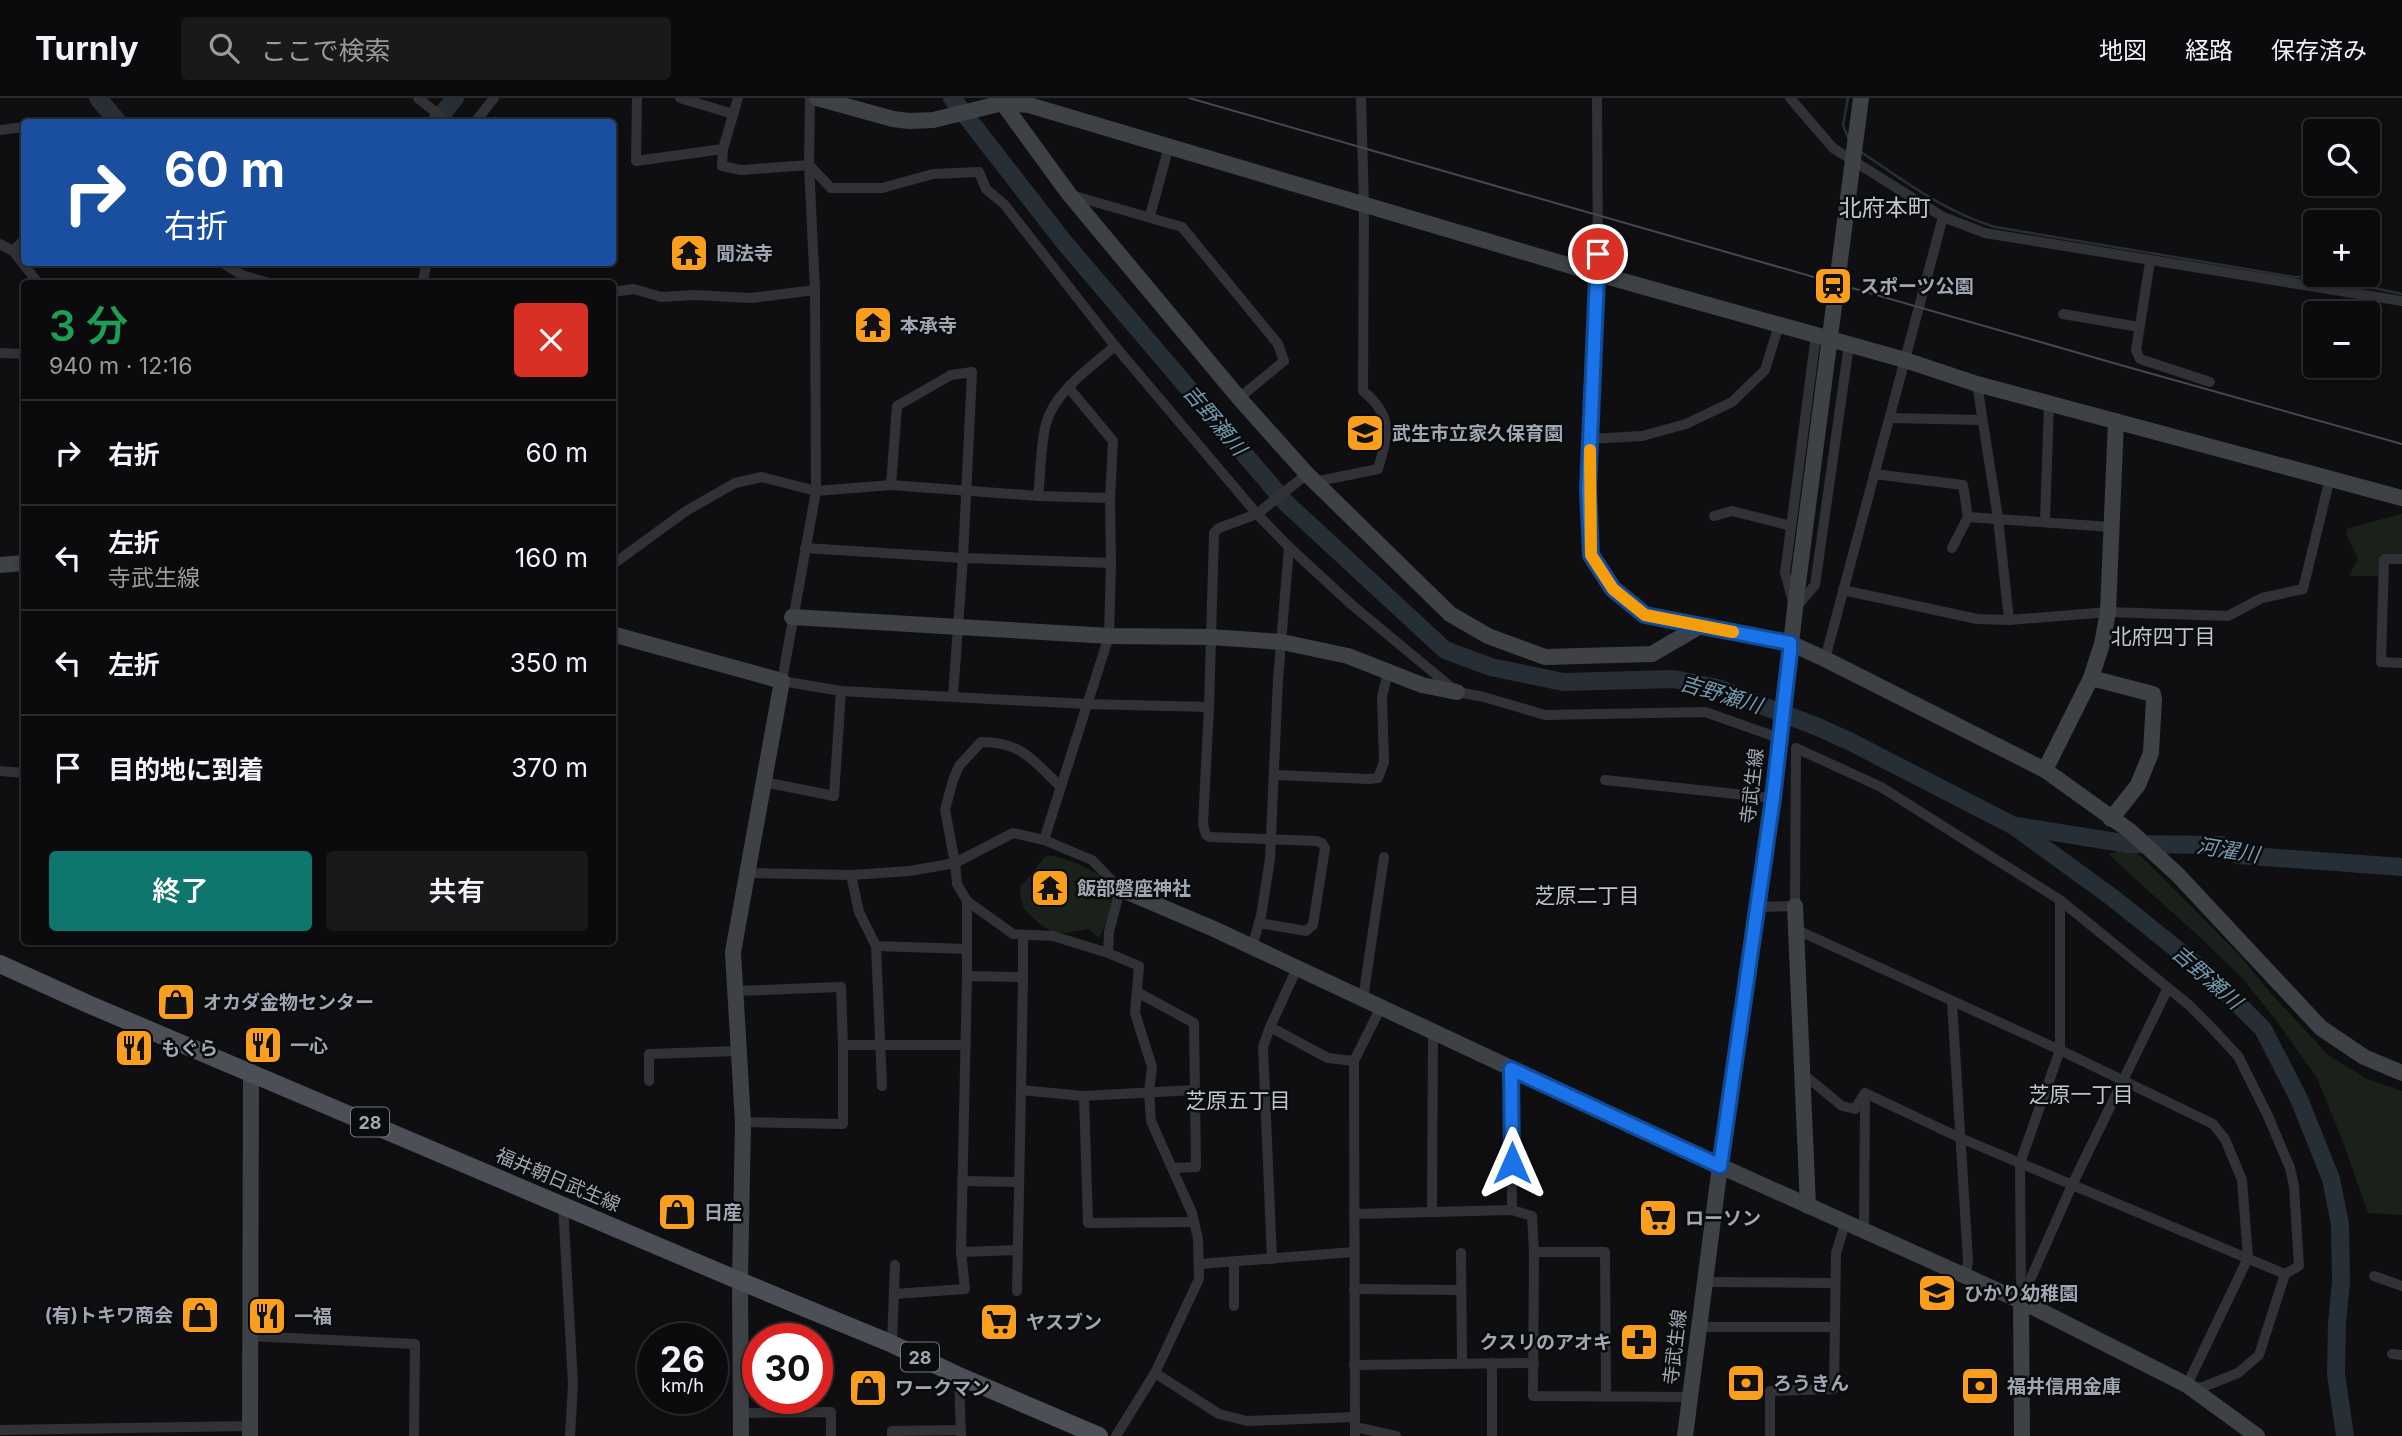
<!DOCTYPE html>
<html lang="ja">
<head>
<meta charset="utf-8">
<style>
  :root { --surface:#0b0b0d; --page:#19191b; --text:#f1f3f6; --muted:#9a9b9d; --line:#2b2b2e; --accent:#0f766e }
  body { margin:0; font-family:Inter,"Noto Sans JP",sans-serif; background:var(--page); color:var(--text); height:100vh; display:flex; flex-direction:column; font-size:26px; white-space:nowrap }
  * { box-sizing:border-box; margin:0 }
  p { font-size:23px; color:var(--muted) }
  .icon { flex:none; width:38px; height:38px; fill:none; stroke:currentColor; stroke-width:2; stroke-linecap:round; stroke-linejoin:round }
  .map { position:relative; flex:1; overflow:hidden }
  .side { position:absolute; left:21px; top:182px; width:595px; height:665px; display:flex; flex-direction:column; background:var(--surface); border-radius:7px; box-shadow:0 4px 10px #0003,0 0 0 2px var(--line) }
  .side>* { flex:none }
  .banner { position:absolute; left:21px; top:21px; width:595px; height:147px; border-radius:7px; box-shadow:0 4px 10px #0003,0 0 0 2px var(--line); background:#1a4fa0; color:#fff; overflow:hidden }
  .buttons { position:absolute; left:2303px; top:21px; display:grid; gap:14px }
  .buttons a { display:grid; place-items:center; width:77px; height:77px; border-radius:7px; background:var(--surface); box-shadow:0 4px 10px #0003,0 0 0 2px var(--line); font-size:35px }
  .speed { position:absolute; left:637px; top:1225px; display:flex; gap:14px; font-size:35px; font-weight:700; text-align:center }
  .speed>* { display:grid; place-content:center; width:91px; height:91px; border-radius:50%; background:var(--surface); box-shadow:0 4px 10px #0003,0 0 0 2px var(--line); line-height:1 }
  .speed small { font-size:18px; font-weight:400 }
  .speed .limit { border:10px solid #d22; background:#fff; color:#111 }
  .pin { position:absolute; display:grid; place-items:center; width:60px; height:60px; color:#fff; margin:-30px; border:4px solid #fff; border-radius:50%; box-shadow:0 2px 7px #0007 }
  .me { position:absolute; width:77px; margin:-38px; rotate:0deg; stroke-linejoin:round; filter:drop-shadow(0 0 5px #0008) }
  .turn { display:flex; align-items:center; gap:24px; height:147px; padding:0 28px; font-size:32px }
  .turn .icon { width:91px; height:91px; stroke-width:2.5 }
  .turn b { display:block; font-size:49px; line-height:60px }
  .round { display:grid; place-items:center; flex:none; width:74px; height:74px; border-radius:7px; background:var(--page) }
  .head { display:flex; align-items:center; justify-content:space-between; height:119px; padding:0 28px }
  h1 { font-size:42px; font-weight:600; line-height:52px; color:#1e9e55 }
  .button { display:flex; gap:14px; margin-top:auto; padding:14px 28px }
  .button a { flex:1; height:80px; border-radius:7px; background:var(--accent); color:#fff; font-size:28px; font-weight:600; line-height:80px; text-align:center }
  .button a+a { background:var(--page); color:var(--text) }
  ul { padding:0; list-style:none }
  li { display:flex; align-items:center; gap:21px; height:105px; padding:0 28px; border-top:2px solid var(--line) }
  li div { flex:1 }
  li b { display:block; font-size:26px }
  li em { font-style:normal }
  header { display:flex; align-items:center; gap:42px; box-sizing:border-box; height:98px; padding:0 35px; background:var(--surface); border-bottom:2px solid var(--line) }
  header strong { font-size:33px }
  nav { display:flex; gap:38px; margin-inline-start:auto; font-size:24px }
  .search { width:490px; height:63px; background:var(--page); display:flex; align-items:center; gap:18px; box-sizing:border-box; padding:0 24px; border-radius:7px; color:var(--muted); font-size:26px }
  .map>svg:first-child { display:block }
  .green { fill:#1a211a }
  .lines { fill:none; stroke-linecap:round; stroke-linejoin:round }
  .stream { stroke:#262f35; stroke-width:2.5 }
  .river { stroke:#262f35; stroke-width:18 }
  .street { stroke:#303236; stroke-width:10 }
  .secondary { stroke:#3e4146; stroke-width:16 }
  .primary { stroke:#4c4f55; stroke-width:18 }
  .tram { stroke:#45484d; stroke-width:2 }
  .secondary-bridge { stroke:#3e4146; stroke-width:16 }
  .route-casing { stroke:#114b97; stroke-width:18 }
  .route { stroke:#1a73e8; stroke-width:12 }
  .slow { stroke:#f59e0b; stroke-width:12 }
  .labels { text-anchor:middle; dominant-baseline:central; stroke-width:5; stroke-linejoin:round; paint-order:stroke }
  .shield { fill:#0a0b0c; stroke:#737881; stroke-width:2 }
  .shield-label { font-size:18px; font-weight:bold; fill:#a0a7b3 }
  .poi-label { font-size:19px; font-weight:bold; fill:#a0a7b3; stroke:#0a0b0c; text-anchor:start }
  .street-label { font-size:19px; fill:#a0a7b3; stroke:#0a0b0c }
  .water-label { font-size:21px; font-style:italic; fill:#7499b0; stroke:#0a0b0c }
  .neighbourhood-label { font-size:21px; fill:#c1c6ce; stroke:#0a0b0c }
  .quarter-label { font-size:23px; fill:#c1c6ce; stroke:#0a0b0c }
</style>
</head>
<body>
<header>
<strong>Turnly</strong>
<div class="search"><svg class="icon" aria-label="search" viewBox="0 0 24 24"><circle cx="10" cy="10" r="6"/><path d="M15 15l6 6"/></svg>ここで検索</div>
<nav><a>地図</a><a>経路</a><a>保存済み</a></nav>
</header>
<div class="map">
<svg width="2402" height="1338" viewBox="0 0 2402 1338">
  <rect width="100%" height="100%" fill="#0f0f11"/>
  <g class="green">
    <path d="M2402,416v41l-22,-1 -1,22h-30l9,-17 -12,-25 2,-6z"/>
    <path d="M2130,750l16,13 96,97 26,32 60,65 39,24 35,12v124l-34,-2 -25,-71 -26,-64 -42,-59 -32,-40 -38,-37 -97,-88z"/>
    <path d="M1047,757c23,3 46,14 63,29 5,17 -2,39 -11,54l-11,-9 -23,4 -13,-1 -12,-8 -16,-15 -4,-15 1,-9c11,-9 16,-20 26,-30z"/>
  </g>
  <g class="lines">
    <g class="stream">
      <path d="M1848,0l-5,27 6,15"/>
      <path d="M1861,54c43,29 84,60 134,75l299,50h28l80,17"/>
    </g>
    <g class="river">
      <path d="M98,0l20,24"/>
      <path d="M952,0l112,144 222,261 159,147 46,17 72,15 111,-3 43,9 101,39 33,15 163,84 99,72 96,77 54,54 36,70 32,80 9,45 1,58 -4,41 -1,51 9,62"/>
      <path d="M436,24l19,-24"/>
      <path d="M2017,728l111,18 95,1 15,10 164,12"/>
    </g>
    <g class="street">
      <path d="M418,0l30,24"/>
      <path d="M637,0l-1,63 87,-12"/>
      <path d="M680,0l53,16"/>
      <path d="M738,0l-15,51 -1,17 19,4 68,-5 22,23h51l51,-14 46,-2 7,17 18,15 111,142 142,168 32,33 63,58 105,87 27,5 61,18 160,-3 74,26"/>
      <path d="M810,0l-1,67 6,125 1,201 -34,190 59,10 245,13 123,3 5,-174 5,-5 38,-14 50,-40"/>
      <path d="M1597,0l1,176 -10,215 3,66 22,34 32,26 55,11"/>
      <path d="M1790,0l43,50 110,69 42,16 417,68"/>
      <path d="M475,24l19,-24"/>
      <path d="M0,32l24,-3"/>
      <path d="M1071,97l111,32 96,117 6,17 -45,37"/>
      <path d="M1150,118l19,-70"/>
      <path d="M0,146l13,7 26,33"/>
      <path d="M13,153l11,-11"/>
      <path d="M221,164l21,13 30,9"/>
      <path d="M2150,164l-14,88 4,9 70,23"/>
      <path d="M422,186l5,-22"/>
      <path d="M612,194l22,-3 27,8 33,-2 57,3 64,-8"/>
      <path d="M2063,216l76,13"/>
      <path d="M0,255l24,1"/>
      <path d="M1977,286l21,134 11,102"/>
      <path d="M1890,320l92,2"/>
      <path d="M1590,341l52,-3 44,-12 46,-22 33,-32 14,-45"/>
      <path d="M1874,376l89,11 5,32 -16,31"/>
      <path d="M1314,384l64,-13c10,-34 16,-53 -15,-78l1,-187 -3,-106"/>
      <path d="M891,387l6,-79 54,-31 21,-3 -9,186 -10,138"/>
      <path d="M1038,398c3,-23 2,-49 8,-72 8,-32 45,-57 69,-78"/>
      <path d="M1714,418l18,-5 59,15"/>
      <path d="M1968,419l143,10"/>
      <path d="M2045,423l4,-117"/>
      <path d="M805,450l158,10 148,5"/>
      <path d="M2402,461h-18l-3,103 21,1"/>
      <path d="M612,467l74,-54 49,-28 27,-6 54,14 75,-6 147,11 72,2"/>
      <path d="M1843,492l134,29 32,1 99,-8 120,4 34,-18 41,-9 27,-111"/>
      <path d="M1793,504l-8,-29 31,-238"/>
      <path d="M1797,508l18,-21 34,-240"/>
      <path d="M1825,561l118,-442"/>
      <path d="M1209,609l-6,117 3,11 4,2 106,4 6,2 3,5 -12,77 -7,6 -47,-8"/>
      <path d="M0,673l24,2"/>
      <path d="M1275,677l94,4 9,-1 6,-16 -2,-65 6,-26"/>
      <path d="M1605,682l168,18"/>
      <path d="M764,684l70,14 7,-105"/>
      <path d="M1044,742l65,-204 2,-73 -1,-65 3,-57 -44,-53"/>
      <path d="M748,775l103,2 59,-4 45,-8 58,-30 31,7 48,20 28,29 -11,43 -1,21 31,13 -4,47 17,54 -3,25 2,29 41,92 6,26 1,40 -44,94 -39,63"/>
      <path d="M851,777l8,37 17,34 6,140"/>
      <path d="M967,803l46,33 40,2 55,17"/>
      <path d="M1757,809l38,-1 1,-158 85,39 179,113 129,105 20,20 29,31 30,60 22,52 4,18 5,80 -14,8 -26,81 -21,18 -35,14 -11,1"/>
      <path d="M1795,831l265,121 153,74 12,15 17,41 6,78 -61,127"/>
      <path d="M876,848l91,3"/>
      <path d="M1252,849l9,-31 9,-57 8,-180 11,-132"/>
      <path d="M1297,870l-27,59 58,31 26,3"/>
      <path d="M967,878v-75l-10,-17 -2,-21 -10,-53 8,-30 6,-14 22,-24c42,0 52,19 80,45"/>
      <path d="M1023,879v-42"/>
      <path d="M736,893l105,-4 2,58"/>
      <path d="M1137,894l57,31 2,144 -22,1"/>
      <path d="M1363,901l21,-142"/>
      <path d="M1952,904l16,258 -2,16"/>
      <path d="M1270,929l-7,20 9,212"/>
      <path d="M1511,970l1,142"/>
      <path d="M1802,975l40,33 13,3 10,-16 93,44 327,137"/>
      <path d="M649,983v-27l90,-3"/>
      <path d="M1084,998l4,127 106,-1"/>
      <path d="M743,1024l100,2v-79h123"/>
      <path d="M962,1083l57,1"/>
      <path d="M563,1107l10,179 -3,52"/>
      <path d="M1432,1114l1,-180"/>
      <path d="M1354,1116l158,-4 20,6 2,36 -1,144 157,1"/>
      <path d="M1864,1131l1,-133"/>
      <path d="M961,1154l57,-2"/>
      <path d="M1534,1154h71l1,143"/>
      <path d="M1461,1155l1,111"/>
      <path d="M1200,1166l154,-12"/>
      <path d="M2374,1178l28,10"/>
      <path d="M1705,1184l129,1"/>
      <path d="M1354,1191l107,1"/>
      <path d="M1017,1193l4,-201"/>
      <path d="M894,1196l71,-5 -4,-37 6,-276 56,1 -2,113 62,6 111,-6"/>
      <path d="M2023,1198l49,-111 96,-197"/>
      <path d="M2021,1203l-1,-138 40,-113v-150"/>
      <path d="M1234,1208v-43"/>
      <path d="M1699,1229h136"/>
      <path d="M250,1238l165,8 -1,92"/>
      <path d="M892,1245l3,-78"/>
      <path d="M2392,1256l10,1"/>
      <path d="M1354,1267l180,-2"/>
      <path d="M1155,1275l64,41 28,7 108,-4"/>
      <path d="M959,1278l2,60"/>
      <path d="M741,1315l90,-1v24"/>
      <path d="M1355,1329l41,9"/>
      <path d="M0,1332l250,-4"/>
      <path d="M892,1338v-5l68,-1"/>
      <path d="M1355,1338l-1,-375 27,-54"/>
      <path d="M1492,1338v-73"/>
      <path d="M1770,1338v-45l64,-2 2,-136 10,-32"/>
    </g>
    <g class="secondary">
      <path d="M817,0l76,21 16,2 24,-1 70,-17 26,2 569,169 307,86 72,24 425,114"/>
      <path d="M999,0l70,96 170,204 68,76 143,140 38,22 57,21 107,-3 48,-28 90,17 35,16 220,111 85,61 48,44 143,153 43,29 38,16"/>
      <path d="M0,467l24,-2"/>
      <path d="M792,519l317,19 101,1 72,5 66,14 74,29 35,7"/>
      <path d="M612,536l170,47 -49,271 10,170 -3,159 1,155"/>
      <path d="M2091,580l62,16 1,6 -3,53 -13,32 -27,34"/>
      <path d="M2045,672l46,-92 11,-34 6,-32 8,-191"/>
      <path d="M1120,791l94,40 506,237 301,135 166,84 70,51"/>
      <path d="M1795,808l13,300"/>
      <path d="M2021,1203l1,135"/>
      <path d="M250,1338l1,-364"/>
      <path d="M1685,1338l35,-270 53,-368 25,-215"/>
    </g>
    <path class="primary" d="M0,866l88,40 659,280 143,59 69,33 140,60"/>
    <path class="tram" d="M1189,0l935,268 278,78"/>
    <path class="secondary-bridge" d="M1798,485l63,-485"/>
  </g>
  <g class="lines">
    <defs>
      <path id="route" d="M1512,1065l-1,-94 209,97 53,-368 17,-146v-9l-145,-28 -32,-26 -22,-34 -3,-66 10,-235"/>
    </defs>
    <use href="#route" class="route-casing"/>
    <use href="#route" class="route"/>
    <path class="slow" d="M1590,352l1,105 22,34 32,26 88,17"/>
  </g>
  <defs>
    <symbol id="temple-square" viewBox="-11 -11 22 22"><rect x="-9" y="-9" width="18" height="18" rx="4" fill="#fa9e1e" stroke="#0a0b0c"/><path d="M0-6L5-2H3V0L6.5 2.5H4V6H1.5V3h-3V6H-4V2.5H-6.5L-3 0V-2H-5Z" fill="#111"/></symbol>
    <symbol id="station-square" viewBox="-11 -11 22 22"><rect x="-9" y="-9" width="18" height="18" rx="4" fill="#fa9e1e" stroke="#0a0b0c"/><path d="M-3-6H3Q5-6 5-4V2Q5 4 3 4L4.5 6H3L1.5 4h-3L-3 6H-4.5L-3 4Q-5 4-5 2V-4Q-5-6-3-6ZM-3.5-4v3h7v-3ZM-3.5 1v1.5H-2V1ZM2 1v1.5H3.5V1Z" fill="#111"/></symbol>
    <symbol id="school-square" viewBox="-11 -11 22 22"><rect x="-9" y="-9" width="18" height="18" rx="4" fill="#fa9e1e" stroke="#0a0b0c"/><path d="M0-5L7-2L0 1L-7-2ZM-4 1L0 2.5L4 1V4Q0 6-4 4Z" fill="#111"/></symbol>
    <symbol id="shop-square" viewBox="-11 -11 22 22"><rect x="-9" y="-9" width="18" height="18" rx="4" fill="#fa9e1e" stroke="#0a0b0c"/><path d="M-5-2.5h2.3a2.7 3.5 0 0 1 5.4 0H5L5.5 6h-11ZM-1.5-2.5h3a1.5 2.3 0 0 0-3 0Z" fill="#111"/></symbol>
    <symbol id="restaurant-square" viewBox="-11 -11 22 22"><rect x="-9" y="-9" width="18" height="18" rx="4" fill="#fa9e1e" stroke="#0a0b0c"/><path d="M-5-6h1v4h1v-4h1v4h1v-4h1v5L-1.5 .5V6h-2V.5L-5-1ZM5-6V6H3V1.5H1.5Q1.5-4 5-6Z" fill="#111"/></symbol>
    <symbol id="supermarket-square" viewBox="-11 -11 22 22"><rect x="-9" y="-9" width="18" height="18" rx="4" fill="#fa9e1e" stroke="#0a0b0c"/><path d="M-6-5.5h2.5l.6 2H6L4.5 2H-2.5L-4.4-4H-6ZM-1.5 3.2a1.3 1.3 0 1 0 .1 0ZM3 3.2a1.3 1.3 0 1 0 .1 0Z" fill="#111"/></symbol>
    <symbol id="pharmacy-square" viewBox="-11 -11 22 22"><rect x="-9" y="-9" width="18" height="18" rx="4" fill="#fa9e1e" stroke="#0a0b0c"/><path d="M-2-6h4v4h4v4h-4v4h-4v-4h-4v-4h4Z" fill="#111"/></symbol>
    <symbol id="bank-square" viewBox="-11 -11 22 22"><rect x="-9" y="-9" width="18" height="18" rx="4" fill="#fa9e1e" stroke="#0a0b0c"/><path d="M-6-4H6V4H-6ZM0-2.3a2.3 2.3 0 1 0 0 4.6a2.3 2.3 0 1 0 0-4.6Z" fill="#111"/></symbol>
  </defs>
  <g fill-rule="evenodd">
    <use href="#temple-square" x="667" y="133" width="44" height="44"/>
    <use href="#station-square" x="1811" y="166" width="44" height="44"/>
    <use href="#temple-square" x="851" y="205" width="44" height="44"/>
    <use href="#school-square" x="1343" y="313" width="44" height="44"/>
    <use href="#temple-square" x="1028" y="768" width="44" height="44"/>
    <use href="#shop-square" x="154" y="882" width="44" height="44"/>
    <use href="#restaurant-square" x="241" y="925" width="44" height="44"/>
    <use href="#restaurant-square" x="112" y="928" width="44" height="44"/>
    <use href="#shop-square" x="655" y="1092" width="44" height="44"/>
    <use href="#supermarket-square" x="1636" y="1098" width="44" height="44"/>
    <use href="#school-square" x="1915" y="1173" width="44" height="44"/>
    <use href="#shop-square" x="178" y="1195" width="44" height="44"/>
    <use href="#restaurant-square" x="245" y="1196" width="44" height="44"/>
    <use href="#supermarket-square" x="977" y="1202" width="44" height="44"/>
    <use href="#pharmacy-square" x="1617" y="1222" width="44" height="44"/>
    <use href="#bank-square" x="1724" y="1263" width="44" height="44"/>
    <use href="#bank-square" x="1958" y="1266" width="44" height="44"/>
    <use href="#shop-square" x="846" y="1268" width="44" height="44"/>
  </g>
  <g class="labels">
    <g class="shield">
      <rect x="351" y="1009.5" width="38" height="29" rx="5"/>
      <rect x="901" y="1244.5" width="38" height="29" rx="5"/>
    </g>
    <g class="shield-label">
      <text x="370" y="1024">28</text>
      <text x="920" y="1259">28</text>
    </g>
    <g class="poi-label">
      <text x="716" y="155">聞法寺</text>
      <text x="1860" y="188">スポーツ公園</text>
      <text x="900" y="227">本承寺</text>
      <text x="1392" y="335">武生市立家久保育園</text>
      <text x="1077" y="790">飯部磐座神社</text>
      <text x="203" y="904">オカダ金物センター</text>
      <text x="290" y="947">一心</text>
      <text x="161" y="950">もぐら</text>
      <text x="704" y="1114">日産</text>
      <text x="1685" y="1120">ローソン</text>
      <text x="1964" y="1195">ひかり幼稚園</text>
      <text x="173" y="1217" text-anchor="end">(有)トキワ商会</text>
      <text x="294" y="1218">一福</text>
      <text x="1026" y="1224">ヤスブン</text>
      <text x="1612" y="1244" text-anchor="end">クスリのアオキ</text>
      <text x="1773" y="1285">ろうきん</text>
      <text x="2007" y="1288">福井信用金庫</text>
      <text x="895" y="1290">ワークマン</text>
    </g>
    <g class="street-label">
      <text transform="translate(1752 688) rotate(-83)">寺武生線</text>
      <text transform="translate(558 1082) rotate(23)">福井朝日武生線</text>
      <text transform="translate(1675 1249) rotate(-83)">寺武生線</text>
    </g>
    <g class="water-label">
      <text transform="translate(1215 322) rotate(50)">吉野瀬川</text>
      <text transform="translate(1721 596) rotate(17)">吉野瀬川</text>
      <text transform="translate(2228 752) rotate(9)">河濯川</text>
      <text transform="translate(2207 879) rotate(41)">吉野瀬川</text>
    </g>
    <g class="neighbourhood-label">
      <text x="2163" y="538">北府四丁目</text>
      <text x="1587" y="797">芝原二丁目</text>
      <text x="2081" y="996">芝原一丁目</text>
      <text x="1238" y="1002">芝原五丁目</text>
    </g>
    <g class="quarter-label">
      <text x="1885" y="110">北府本町</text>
    </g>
  </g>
</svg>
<div class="buttons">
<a><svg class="icon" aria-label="search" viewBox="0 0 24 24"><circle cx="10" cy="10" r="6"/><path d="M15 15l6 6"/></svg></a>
<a>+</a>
<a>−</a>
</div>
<div class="speed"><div>26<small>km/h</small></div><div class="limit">30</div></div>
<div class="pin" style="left:1598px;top:156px;background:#d93025"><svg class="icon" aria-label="arrive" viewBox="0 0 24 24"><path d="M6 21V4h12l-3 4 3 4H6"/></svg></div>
<svg class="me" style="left:1512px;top:1065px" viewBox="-20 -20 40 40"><path d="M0-17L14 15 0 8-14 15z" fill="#1a73e8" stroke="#fff" stroke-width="4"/></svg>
<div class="banner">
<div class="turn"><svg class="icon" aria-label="right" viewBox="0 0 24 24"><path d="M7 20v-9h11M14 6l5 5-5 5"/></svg><div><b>60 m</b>右折</div></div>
</div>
<section class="side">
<div class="head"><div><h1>3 分</h1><p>940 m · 12:16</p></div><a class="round" style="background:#d93025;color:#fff"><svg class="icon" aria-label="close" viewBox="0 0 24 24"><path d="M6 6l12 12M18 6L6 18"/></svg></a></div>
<ul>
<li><svg class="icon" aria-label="right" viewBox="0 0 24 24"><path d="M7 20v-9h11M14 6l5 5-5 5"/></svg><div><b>右折</b></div><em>60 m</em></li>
<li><svg class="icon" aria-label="left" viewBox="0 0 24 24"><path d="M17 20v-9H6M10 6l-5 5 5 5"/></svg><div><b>左折</b><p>寺武生線</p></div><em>160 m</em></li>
<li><svg class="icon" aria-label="left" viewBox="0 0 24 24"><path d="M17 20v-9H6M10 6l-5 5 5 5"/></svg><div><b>左折</b></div><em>350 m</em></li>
<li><svg class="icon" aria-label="arrive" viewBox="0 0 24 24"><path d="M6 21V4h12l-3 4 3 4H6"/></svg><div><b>目的地に到着</b></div><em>370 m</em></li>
</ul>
<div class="button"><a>終了</a><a>共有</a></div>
</section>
</div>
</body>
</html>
